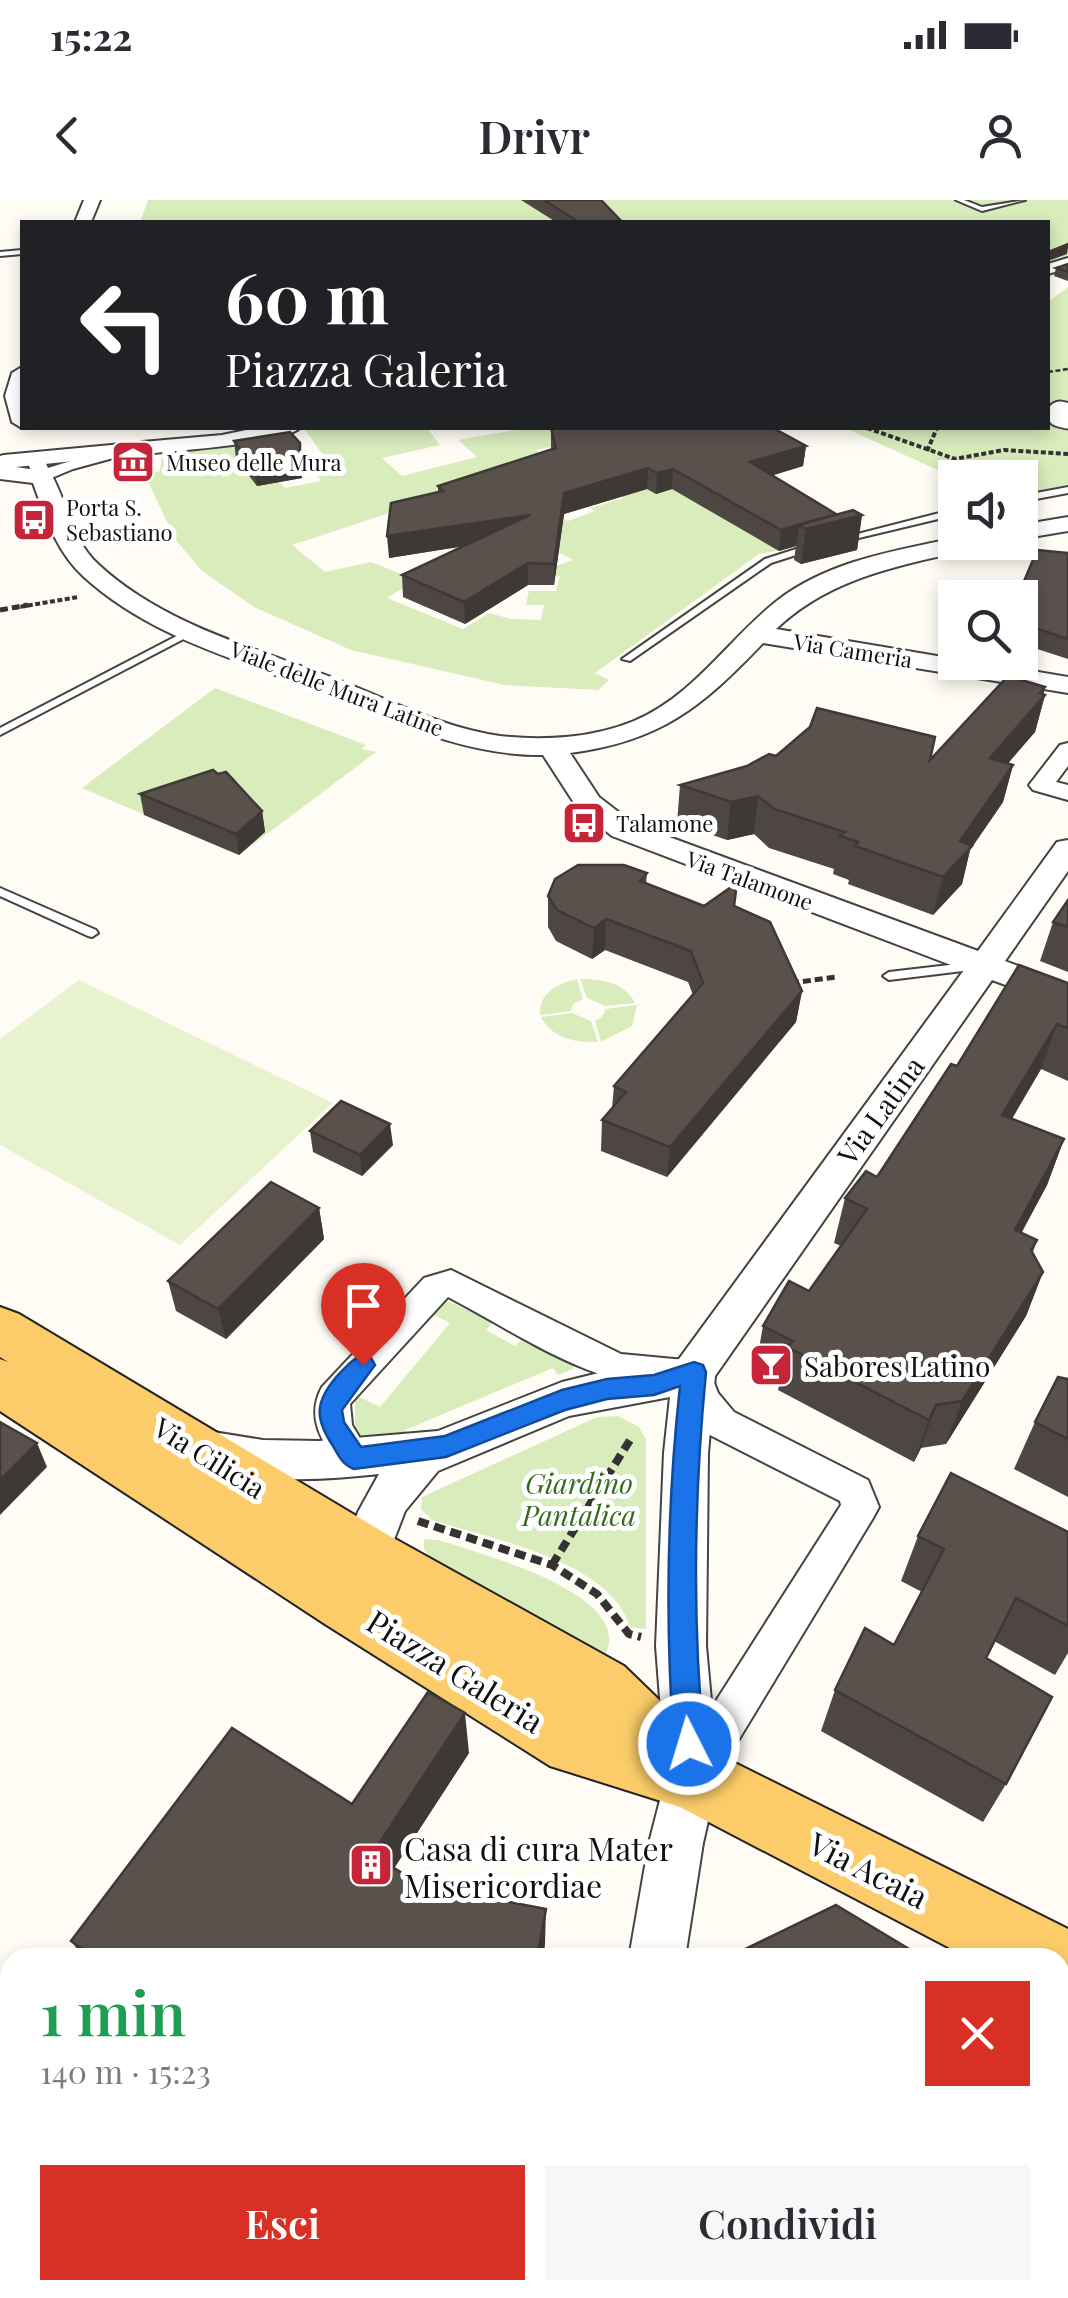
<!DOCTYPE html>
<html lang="it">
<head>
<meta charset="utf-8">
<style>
  :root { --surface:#fff; --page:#f7f7f7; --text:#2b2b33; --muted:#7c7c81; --accent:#d93025 }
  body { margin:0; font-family:"Playfair Display",serif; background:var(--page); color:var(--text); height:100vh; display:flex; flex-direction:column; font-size:38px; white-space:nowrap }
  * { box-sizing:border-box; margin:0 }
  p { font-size:32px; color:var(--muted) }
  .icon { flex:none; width:55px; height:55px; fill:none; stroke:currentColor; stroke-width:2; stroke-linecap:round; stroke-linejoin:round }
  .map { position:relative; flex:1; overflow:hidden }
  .side { position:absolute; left:0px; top:1748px; width:1070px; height:352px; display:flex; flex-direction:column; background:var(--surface); border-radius:30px 30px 0 0; box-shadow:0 5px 15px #0003 }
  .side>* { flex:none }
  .top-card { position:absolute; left:20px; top:20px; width:1030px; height:210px; border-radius:0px; box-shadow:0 5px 15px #0003; background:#202124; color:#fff; overflow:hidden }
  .controls { position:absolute; left:938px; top:260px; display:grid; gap:20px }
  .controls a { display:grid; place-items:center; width:100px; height:100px; border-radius:0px; background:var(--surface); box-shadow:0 5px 15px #0003; font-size:50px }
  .pin { position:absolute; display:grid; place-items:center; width:85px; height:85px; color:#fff; margin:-102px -42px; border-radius:50% 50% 50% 0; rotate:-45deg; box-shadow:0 0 10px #0007 }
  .pin .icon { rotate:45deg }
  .me { position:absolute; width:110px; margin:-55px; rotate:355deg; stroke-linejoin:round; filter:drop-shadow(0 0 8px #0008) }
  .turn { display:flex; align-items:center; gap:35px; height:210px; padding:0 40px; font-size:45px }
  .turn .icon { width:130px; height:130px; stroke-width:2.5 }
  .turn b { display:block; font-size:70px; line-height:85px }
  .round { display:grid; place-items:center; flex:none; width:105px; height:105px; border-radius:0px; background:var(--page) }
  .overview { display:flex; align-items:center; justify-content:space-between; height:170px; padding:0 40px }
  h1 { font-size:60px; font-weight:600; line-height:75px; color:#1e9e55 }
  .primary-button { display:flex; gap:20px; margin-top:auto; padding:20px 40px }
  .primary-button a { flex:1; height:115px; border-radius:0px; background:var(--accent); color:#fff; font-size:40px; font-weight:600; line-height:115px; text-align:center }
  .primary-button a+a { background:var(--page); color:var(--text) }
  .status { display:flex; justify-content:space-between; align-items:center; height:70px; padding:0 50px; background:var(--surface); direction:ltr }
  .status svg { height:28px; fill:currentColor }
  header { display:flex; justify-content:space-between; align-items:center; height:130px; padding:0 40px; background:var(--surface); font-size:45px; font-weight:600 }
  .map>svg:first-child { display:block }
  .green { fill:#d8ecbc; fill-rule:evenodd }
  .pitch { fill:#e9f2ce }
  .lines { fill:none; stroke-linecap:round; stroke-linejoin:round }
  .service-casing { stroke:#444; stroke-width:4 }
  .pedestrian-casing { stroke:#444; stroke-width:29 }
  .minor-casing { stroke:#444; stroke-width:4 }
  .tertiary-casing { stroke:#444; stroke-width:4 }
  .primary-casing { stroke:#222; stroke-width:4 }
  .path-far3 { stroke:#333; stroke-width:2.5; stroke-dasharray:5 2.5; stroke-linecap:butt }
  .path-far2 { stroke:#333; stroke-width:4; stroke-dasharray:5 2.5; stroke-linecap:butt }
  .path-far1 { stroke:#333; stroke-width:5; stroke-dasharray:8 4; stroke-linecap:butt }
  .path { stroke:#333; stroke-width:8; stroke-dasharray:11 6; stroke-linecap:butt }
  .service { fill:#fff; fill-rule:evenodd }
  .pedestrian { stroke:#fff; stroke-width:25 }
  .minor { fill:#fff; fill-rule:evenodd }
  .tertiary { fill:#fff; fill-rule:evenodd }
  .primary { fill:#fbcc69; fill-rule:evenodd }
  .wall { fill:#4d4642 }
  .shaded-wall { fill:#3f3936 }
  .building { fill:#5a514d; stroke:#3f3936; stroke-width:2.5 }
  .route { fill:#1a73e8; stroke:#114b97; stroke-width:2.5 }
  .labels { text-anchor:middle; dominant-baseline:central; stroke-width:10; stroke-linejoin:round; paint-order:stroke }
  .far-poi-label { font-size:22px; fill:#111; stroke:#fff; text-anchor:start }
  .far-street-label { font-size:22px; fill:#111; stroke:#fff }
  .street-label { font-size:28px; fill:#111; stroke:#fff }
  .poi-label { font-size:28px; fill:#111; stroke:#fff; text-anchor:start }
  .park-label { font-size:28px; font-style:italic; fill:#346c1e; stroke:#fff }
  .near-street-label { font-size:32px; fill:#111; stroke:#fff }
  .near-poi-label { font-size:32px; fill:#111; stroke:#fff; text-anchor:start }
</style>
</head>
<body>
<div class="status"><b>15:22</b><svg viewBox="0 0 49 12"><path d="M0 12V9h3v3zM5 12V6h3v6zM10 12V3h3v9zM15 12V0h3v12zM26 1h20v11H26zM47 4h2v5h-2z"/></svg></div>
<header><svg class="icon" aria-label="back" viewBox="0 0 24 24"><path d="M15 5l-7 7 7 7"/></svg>Drivr<svg class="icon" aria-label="person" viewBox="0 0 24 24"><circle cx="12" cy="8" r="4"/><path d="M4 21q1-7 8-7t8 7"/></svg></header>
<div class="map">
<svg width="1068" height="2098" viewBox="0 0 1068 2098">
  <rect width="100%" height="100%" fill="#fffcf5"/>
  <g class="green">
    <path d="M148,0h920v57l-20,5v-40h-908z"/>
    <path d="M1068,87v198l-48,9v-16h-65l-110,-50h203v-126z"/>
    <path d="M304,228l124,1 12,16 -58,13 20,18 75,-19 -19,-17 68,-12h99l-5,6 -85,16 18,13 9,55 6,3 27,-10 -4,-3 32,-10 -24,-13 66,-16 138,77 -44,8 -164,119 14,7 -11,10 -93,-5 -154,-35 -97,-43 -52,-36 -27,-32 -30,-64 15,-4 2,-18 83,-9 40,44 36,-7 -10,-15 17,-4zM395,311c65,49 56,49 135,26l43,23 -31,11 1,4 17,1 -4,15h-27l-3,14h18l-3,15 -30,-1 -22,-6 -26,16 -76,-31 29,-18 -45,-18 -46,10 -33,-27z"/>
    <path d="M215,488l151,57 -4,4 14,3 -137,103 -157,-67z"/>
    <path d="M577,779l6,20 -10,5 -2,7 -31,4c-1,-23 17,-31 37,-36z"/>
    <path d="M580,779c22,0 44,3 55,24l-30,3 -18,-8z"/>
    <path d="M637,805l-5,21 -31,16 -6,-21 7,-4 4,-8z"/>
    <path d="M572,813l19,8 7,21c-23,1 -46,-4 -57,-25z"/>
    <path d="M445,1100l48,22 -7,8 29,16 9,-9 50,26 -1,6 -15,6 -5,-7 -148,62 3,9 -45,2 -8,-11v-35l25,12 70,-84 -22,-11z"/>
    <path d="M618,1216l21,11 7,12v190l-16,-2c-20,-67 -139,-88 -198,-107l-11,-11 1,-12 175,-80z"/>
    <path d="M424,1339l15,1c40,14 209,56 162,122l-167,-101 -10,-11z"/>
  </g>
  <path class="pitch" d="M79,780l254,123 -153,142 -180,-100v-106z"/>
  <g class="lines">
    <defs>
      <g id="service">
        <path d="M956,0h8l18,7 43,-7 -43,11z"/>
        <path d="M22,50v4l-22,2v-4z"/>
        <path d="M1068,287v6l-48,9v-6z"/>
        <path d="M955,309v6l-113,27 -4,-3z"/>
        <path d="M815,343l3,1v4l-47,15 -141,98 -8,-2 143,-100z"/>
        <path d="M192,428l3,1v4l-195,102v-7z"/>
        <path d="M0,688l96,42 2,3 -6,4 -4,-1 -88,-40z"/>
        <path d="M975,762l4,1v6l-90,11 -6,-4 6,-4z"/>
      </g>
      <path id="pedestrian" d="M1060,214l8,2"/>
      <g id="minor">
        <path d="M122,245l9,5 -3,4 -55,15 -31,13 -9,-5 -7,-20 3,-4h12l7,15z"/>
        <path d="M1068,543v23l-12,16 12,3v15l-35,-10 -4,-5 4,-5 27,-35z"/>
        <path d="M451,1070l170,84 85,8 12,31 16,19 134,68 11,27 -6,11 -166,274 -15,6 -15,-6 -6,-15 6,-15 164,-257 -1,-4 -132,-67 -17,-25 -10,-22c-85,4 -160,-52 -233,-90l-98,107 2,21 20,33 -5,11 -13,4 -13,-4c-18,-27 -36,-50 -19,-82l102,-109z"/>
      </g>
      <g id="tertiary">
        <path d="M84,0h16l-9,22h-16z"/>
        <path d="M1068,58v10l-20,6v-10z"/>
        <path d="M22,167l3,61h-3l-10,-6 -7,-26 7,-23z"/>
        <path d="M256,228h44c-18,16 -127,23 -158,26l-9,-4 -11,6 -106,11 34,5c18,31 21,68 49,93 65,60 156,83 237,114 54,21 107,49 164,57 44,5 93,2 134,-15 61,-26 94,-82 144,-121 51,-39 116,-49 177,-62v4h26l-3,5c-74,19 -144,27 -202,82l179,30v3h24l89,15v16l-305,-50c-61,64 -102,98 -193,110l29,44 35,27 344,127 79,-109 11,-2v31l-63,90 63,24v23l-76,-28 -277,396 -7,77 -2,193 12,131 -15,66 -18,115h-56l20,-115 17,-66 -10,-131 8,-193 6,-56 -101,19 -131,55 -33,40 -31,81 -17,6 -17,-6 -7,-15 25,-65 21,-38c-63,7 -128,10 -188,-11l-6,-13 6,-13 16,-6 56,9 56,1 119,-10 124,-49 45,-11 47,-4 25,-8 285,-389 -352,-134 -34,-27 -35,-54c-82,1 -153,-36 -227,-65 -80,-31 -168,-54 -233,-114 -27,-25 -38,-60 -50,-93l-33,-4v-23l4,-1 118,-11 9,4 11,-6 80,-7z"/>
        <path d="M1068,317v14l-48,8v-14z"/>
        <path d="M591,2090h64l-1,8h-64z"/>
      </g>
      <path id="primary" d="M0,1107l19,7 369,221 236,131 89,86 355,177v57l-8,4v-32h-91l-289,-151 -130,-41 -225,-142 -325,-213v-52l8,3 -8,-5z"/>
    </defs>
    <use href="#service" class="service-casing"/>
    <use href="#pedestrian" class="pedestrian-casing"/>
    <use href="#minor" class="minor-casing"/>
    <use href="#tertiary" class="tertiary-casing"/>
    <use href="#primary" class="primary-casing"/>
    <path class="path-far3" d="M1048,172l20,-3"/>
    <g class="path-far2">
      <path d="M867,228l88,31 49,-9 64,4"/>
      <path d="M927,251l10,-23"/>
      <path d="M13,408l65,-11"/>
    </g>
    <g class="path-far1">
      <path d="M0,410l28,-5"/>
      <path d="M791,783l45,-6"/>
    </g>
    <g class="path">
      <path d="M418,1321l134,44 45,29 32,40 12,3"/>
      <path d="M552,1365l78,-125"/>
    </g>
    <use href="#service" class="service"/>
    <use href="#pedestrian" class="pedestrian"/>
    <use href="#minor" class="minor"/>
    <use href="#tertiary" class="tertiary"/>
    <use href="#primary" class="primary"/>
  </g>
  <g class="wall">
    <path d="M521,0h80l21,22h-66z"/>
    <path d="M1068,64v17l-14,-5 2,-8z"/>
    <path d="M551,228l255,18 -3,20 -31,9 64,39 26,1 -5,35 -56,14 -7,-4 2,-14 -17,5 -107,-62 -16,5 -9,-5 -83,25 -10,71h-26l-63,39 -62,-27 -1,-22 61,-29 -74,12 49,-66v-6l113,-36z"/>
    <path d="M234,241l68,20v17l-45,8 -21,-27z"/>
    <path d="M1068,353v106l-43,-14 -5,-47z"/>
    <path d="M1045,487l-2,7 2,1 -10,37 -27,31 5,2 -10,37 -33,48 -8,34 -29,31 -85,-31 1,-4 -16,-6 1,-5 -65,-21 -15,-14 -27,6 -50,-17 3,-38 67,-19 29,-10 154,3z"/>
    <path d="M140,594l122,17 3,21 -26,23 -95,-40z"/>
    <path d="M647,673l-1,11 58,22h31l67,85 -6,31 -129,155 -66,-26 1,-31 10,-12 2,-22 79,-91 -5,-13 -83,-32 -13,9 -36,-18 -8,-14v-31z"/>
    <path d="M1068,700v72l-28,-11 13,-39z"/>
    <path d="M1068,783v98l-27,-12 -29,50 52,20 -17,46 -26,48 16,7 -4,12 10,20 -17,44 -80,128 -25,4 -7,14 -136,-72 2,-8 -25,-12 8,-44 46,-35 32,-45 -7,-3 11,-45 32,-21 80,-111z"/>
    <path d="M310,931l83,14 -31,31 -49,-24z"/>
    <path d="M319,1008l5,31 -98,100 -50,-28 -8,-30z"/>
    <path d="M1068,1179v118l-54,-28 21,-47z"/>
    <path d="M1068,1332v121l-13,22 -61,-34 -8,17 20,126 -23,38 -162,-91 14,-41 59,-45 28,-53 -21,-11 17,-45z"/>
    <path d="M469,1553l-75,115 27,17 124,58 -2,15h-459l-13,-17 281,-137z"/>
    <path d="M713,2090h92l45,8h-138z"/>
  </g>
  <g class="shaded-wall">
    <path d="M1068,47l-1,7 -19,7v-8z"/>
    <path d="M300,243l2,35 -45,8 -3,-17z"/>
    <path d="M806,246l-3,20 -55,17 2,-21z"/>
    <path d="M648,268l-1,21 -83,25 -10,71v-21l10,-71z"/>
    <path d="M673,269l-1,20 -16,5 1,-21z"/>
    <path d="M836,314l26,1 -5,35 -56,14 5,-35 -7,-4 -3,21 -17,5 2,-21z"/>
    <path d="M530,315v21l-141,22 -2,-22z"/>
    <path d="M528,363v22l-63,39 -1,-22z"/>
    <path d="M1030,426l-5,19 -5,2v-18z"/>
    <path d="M1045,487l-3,12 3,-4 -10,37 -55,64 10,-38z"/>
    <path d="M1013,565l-10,37 -33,48 -8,34 -29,31 10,-38 17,-36z"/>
    <path d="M758,596l-4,38 -27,6 4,-38z"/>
    <path d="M262,611l3,21 -26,23 -3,-21z"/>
    <path d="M606,719l-1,31 -13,9 2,-31z"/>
    <path d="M802,791l-6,31 -129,155 3,-30z"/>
    <path d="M1057,824l-16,45 -54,91 15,-45z"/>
    <path d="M390,924l3,21 -31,31 -2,-21z"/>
    <path d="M1064,939l-17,46 -48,90 16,-45z"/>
    <path d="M319,1008l5,31 -98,100 -8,-30z"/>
    <path d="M1043,1072l-17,44 -80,128 16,-43z"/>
    <path d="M936,1205l-15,43 -7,14 15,-42z"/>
    <path d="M37,1243l10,24 -47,48v-35z"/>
    <path d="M465,1513l4,40 -89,137 -8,-36z"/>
    <path d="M546,1709l-1,34 -2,15h-6z"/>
    <path d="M430,2090h6l-2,8h-5z"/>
  </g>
  <g class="building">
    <path d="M544,0h57l21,22h-43z"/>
    <path d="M1068,44v3l-20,6v-1z"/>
    <path d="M1068,64v8l-12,-4z"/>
    <path d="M551,228h222l33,18 -56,16 86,52 -55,16 -108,-61 -16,4 -9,-5 -84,25 -10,71 -26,-1 -64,39 -62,-27 128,-60 -143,21 4,-33 52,-12 -5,-5 118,-38z"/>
    <path d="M290,232l10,11v17l-46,9 -20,-28z"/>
    <path d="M853,310l9,5 -56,14 -7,-4z"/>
    <path d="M1037,350l31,3v86l-38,-13 -10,3v-31h-3z"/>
    <path d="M1008,476l37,11 -5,6 5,2 -55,63 23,7 -53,76 12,5 -29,31 -88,-31 3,-4 -18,-6 5,-4 -71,-23 -16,-13 -27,6 -51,-17 67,-19 22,-12 7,2 34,-29 7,-19 118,29 -5,23z"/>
    <path d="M213,570l5,4 8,-2 36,39 -26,23 -96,-40z"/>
    <path d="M578,665h46l23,8 -7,8 64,25 33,-23 -3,23 36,16 32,69 -132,156 -68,-27 24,-28 -12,-6 89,-103 -12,-32 -85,-32 -12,9 -37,-18 -9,-14 7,-17z"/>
    <path d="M1068,700v27l-15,-5z"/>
    <path d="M1019,765l49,18v45l-11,-4 -55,91 62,24 -49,91 22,10 -6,10 12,22 -81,129 -26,4 -7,15 -142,-73 6,-6 -30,-15 26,-45 20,10 58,-82 -22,-11 21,-27 11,6 74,-113 6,2z"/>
    <path d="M341,901l49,23 -30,31 -50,-24z"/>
    <path d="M271,982l48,26 -101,101 -50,-28z"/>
    <path d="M1058,1177l10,2v60l-33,-17z"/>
    <path d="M0,1222l37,21 -37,37z"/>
    <path d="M951,1273l117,59v94l-52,-28 -30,60 66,39 -46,87 -171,-94 30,-62 29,17 50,-96 -26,-13z"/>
    <path d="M428,1492l37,21 -93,141 49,31 125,24 -9,49h-442l-24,-17 161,-213 120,76z"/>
    <path d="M836,1705l88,53h-182l1,-8z"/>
    <path d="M143,2090h287l-1,8h-287z"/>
    <path d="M723,2090h82l45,8h-127z"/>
  </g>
  <path class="route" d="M363,1155l8,3 4,7 -33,45 2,12 17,25 84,-11 117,-46 45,-11 47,-4 40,-13 9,3 3,7c-12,124 -14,248 -2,372l-5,10 -10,4 -10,-4 -5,-10c-9,-119 -7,-239 6,-358l-26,9 -47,4 -42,11 -119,47 -92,12c-11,-4 -15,-12 -21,-23 -19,-28 -18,-45 5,-71 8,-8 14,-16 25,-20z"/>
  <defs>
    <symbol id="museum-square" viewBox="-11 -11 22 22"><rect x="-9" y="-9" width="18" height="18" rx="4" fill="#c62438" stroke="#fff"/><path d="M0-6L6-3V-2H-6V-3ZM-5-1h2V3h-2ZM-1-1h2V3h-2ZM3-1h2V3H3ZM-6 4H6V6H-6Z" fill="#fff"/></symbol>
    <symbol id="bus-square" viewBox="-11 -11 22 22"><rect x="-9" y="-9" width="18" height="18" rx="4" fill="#c62438" stroke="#fff"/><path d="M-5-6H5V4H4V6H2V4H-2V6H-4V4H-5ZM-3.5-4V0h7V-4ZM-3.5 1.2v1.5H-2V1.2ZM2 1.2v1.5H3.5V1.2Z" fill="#fff"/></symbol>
    <symbol id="bar-square" viewBox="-11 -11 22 22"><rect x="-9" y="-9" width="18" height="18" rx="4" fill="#c62438" stroke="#fff"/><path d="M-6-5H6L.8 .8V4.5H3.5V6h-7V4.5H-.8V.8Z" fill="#fff"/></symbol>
    <symbol id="building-square" viewBox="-11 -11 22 22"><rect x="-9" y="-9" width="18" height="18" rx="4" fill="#c62438" stroke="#fff"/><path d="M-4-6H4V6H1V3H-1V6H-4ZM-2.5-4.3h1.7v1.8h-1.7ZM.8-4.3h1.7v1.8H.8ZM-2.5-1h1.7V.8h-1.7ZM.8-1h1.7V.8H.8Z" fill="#fff"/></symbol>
  </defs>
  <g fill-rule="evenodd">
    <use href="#museum-square" x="108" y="237" width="50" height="50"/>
    <use href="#bus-square" x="9" y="295" width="50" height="50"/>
    <use href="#bus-square" x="559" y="598" width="50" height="50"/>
    <use href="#bar-square" x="746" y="1140" width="50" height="50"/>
    <use href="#building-square" x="346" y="1640" width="50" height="50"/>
  </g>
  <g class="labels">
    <g class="far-poi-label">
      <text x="166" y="262">Museo delle Mura</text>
      <text x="66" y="307">Porta S.<tspan x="66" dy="25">Sebastiano</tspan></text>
      <text x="616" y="623">Talamone</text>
    </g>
    <g class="far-street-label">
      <text transform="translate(853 450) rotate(9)">Via Cameria</text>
      <text transform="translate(337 488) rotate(21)">Viale delle Mura Latine</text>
      <text transform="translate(750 680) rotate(20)">Via Talamone</text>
    </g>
    <g class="street-label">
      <text transform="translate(880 910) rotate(-54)">Via Latina</text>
      <text transform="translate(210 1257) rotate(32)">Via Cilicia</text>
    </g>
    <g class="poi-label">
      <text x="804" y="1165">Sabores Latino</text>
    </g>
    <g class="park-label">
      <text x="579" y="1282">Giardino<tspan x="579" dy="32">Pantalica</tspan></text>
    </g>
    <g class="near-street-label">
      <text transform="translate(456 1470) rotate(32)">Piazza Galeria</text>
      <text transform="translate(869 1669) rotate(27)">Via Acaia</text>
    </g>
    <g class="near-poi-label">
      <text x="404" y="1647">Casa di cura Mater<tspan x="404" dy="37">Misericordiae</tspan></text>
    </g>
  </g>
</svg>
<div class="controls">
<a><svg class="icon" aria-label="sound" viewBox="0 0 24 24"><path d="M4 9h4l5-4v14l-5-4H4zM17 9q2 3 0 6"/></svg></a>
<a><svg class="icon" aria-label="search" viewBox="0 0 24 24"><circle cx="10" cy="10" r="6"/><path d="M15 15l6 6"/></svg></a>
</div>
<div class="pin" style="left:363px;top:1165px;background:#d93025"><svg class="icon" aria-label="arrive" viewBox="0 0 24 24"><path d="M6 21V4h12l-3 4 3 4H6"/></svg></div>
<svg class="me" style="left:689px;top:1544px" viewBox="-20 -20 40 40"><circle r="17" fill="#1a73e8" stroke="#fff" stroke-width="3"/><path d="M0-11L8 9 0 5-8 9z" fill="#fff"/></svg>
<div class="top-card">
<div class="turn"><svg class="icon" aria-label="left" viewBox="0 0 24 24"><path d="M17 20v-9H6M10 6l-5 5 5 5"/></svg><div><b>60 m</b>Piazza Galeria</div></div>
</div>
<section class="side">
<div class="overview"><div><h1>1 min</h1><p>140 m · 15:23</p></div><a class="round" style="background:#d93025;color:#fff"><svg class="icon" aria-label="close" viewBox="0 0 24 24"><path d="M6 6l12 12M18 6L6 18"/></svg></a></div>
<div class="primary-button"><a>Esci</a><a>Condividi</a></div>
</section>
</div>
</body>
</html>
